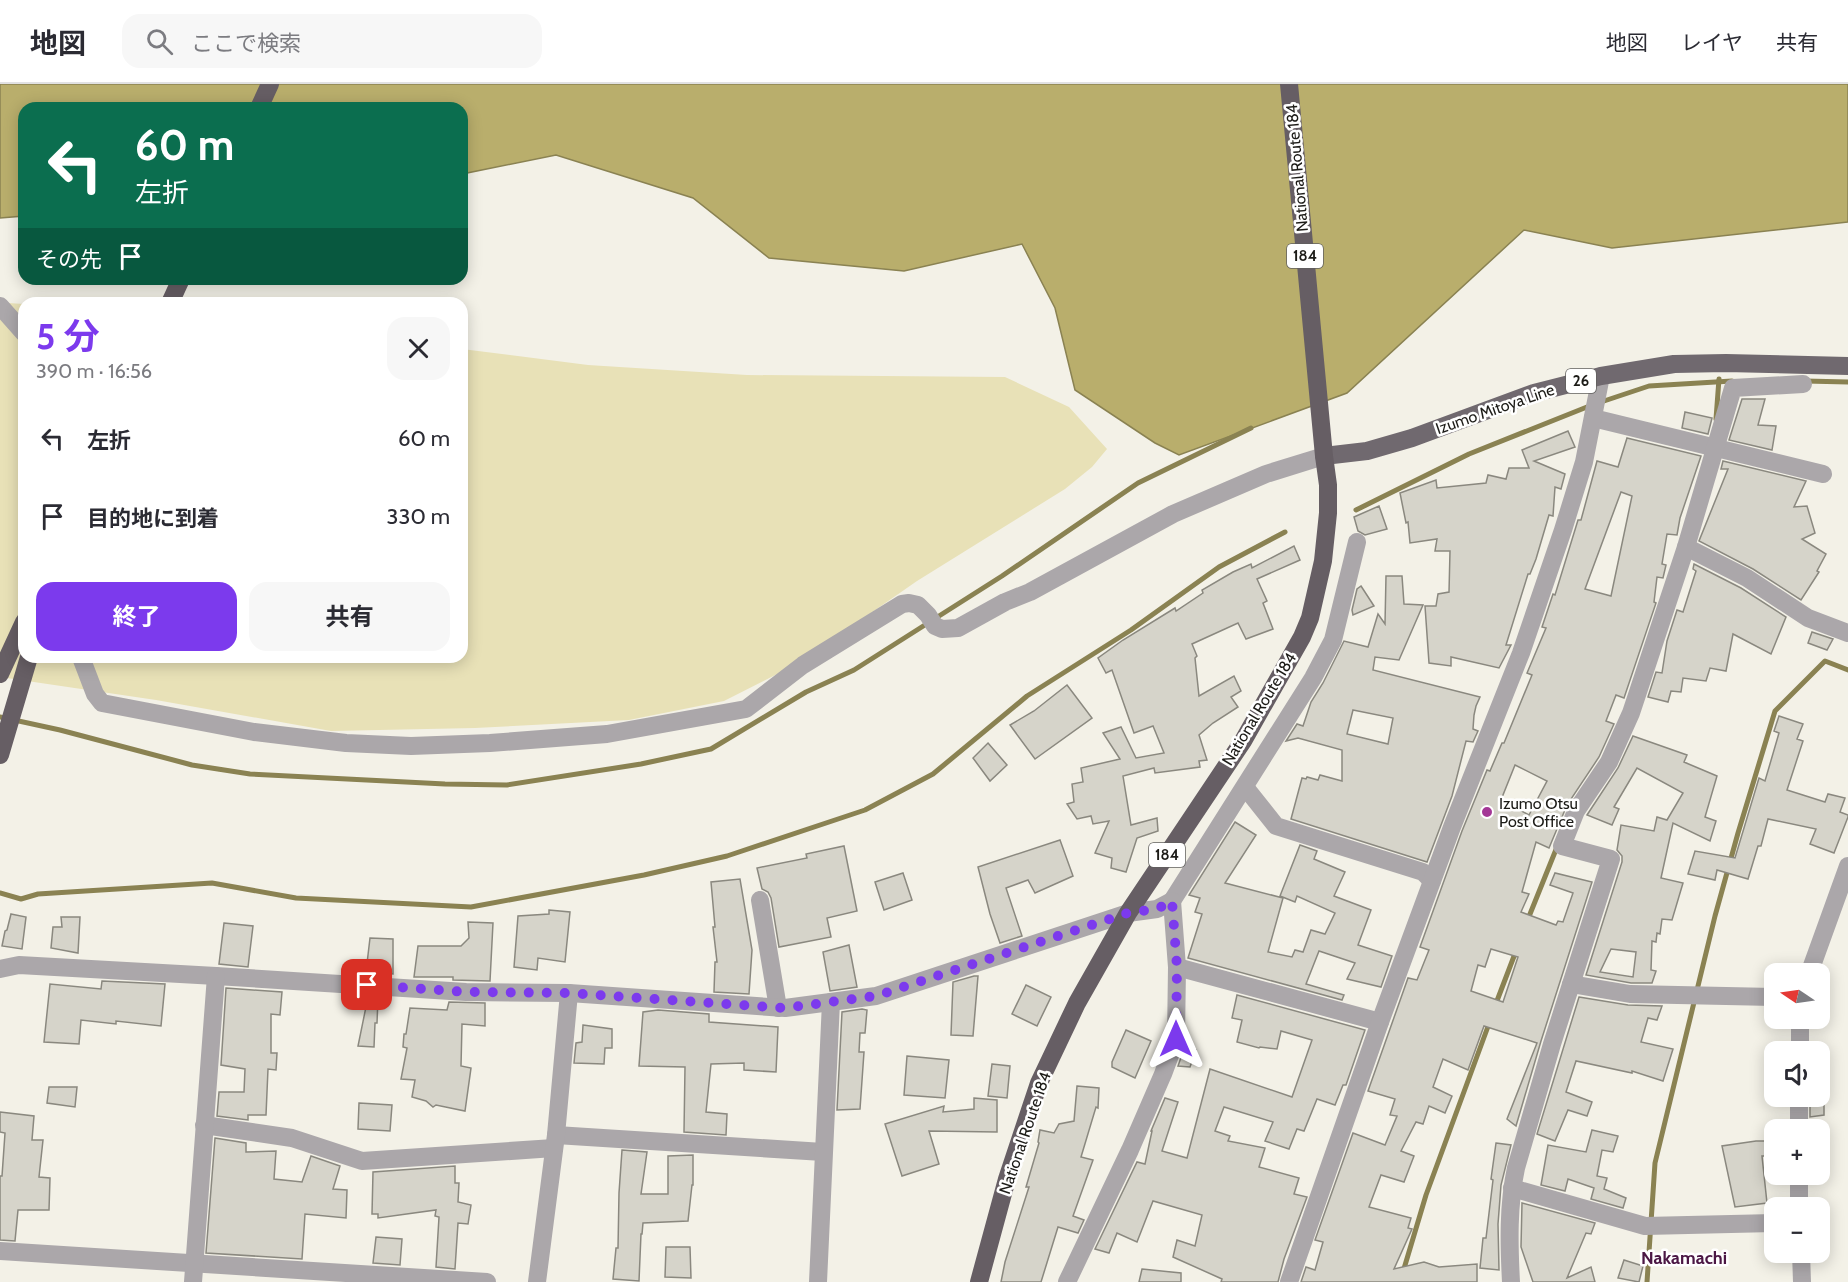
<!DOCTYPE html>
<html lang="ja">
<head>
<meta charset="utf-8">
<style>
  :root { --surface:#fff; --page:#f7f7f7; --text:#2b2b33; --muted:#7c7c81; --line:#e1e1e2; --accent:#7c3aed }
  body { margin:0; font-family:Cabin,"Noto Sans JP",sans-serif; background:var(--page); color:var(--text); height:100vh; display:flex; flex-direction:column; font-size:22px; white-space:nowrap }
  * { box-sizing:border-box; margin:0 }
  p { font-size:20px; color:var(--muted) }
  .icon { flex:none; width:33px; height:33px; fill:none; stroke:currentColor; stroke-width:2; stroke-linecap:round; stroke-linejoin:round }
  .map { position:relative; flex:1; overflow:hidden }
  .details { position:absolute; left:18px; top:213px; width:450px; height:366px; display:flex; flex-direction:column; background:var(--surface); border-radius:18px; box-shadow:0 3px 15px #0003 }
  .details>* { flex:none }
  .guide { position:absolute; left:18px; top:18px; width:450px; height:183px; border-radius:18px; box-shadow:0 3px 15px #0003; background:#0b6e4f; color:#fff; overflow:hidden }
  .needle { width:39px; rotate:283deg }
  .fabs { position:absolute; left:1764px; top:879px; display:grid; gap:12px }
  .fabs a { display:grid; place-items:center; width:66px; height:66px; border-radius:12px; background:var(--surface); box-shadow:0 3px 15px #0003; font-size:30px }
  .pin { position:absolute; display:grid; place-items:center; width:51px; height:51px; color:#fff; margin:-26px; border-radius:12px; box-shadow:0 3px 9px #0006 }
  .me { position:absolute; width:66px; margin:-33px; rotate:0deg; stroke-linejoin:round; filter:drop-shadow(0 0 4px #0008) }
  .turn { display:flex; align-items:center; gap:21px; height:126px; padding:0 18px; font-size:27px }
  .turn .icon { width:78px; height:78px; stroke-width:2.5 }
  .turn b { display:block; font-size:42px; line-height:51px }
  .then { display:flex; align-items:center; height:57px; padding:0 18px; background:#0003; gap:12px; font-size:22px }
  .round { display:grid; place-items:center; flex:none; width:63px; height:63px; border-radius:18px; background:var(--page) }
  .summary { display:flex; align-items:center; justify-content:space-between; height:102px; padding:0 18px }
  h1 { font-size:36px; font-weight:700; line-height:45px; color:var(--accent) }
  .button { display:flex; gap:12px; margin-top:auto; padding:12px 18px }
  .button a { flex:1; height:69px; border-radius:18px; background:var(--accent); color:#fff; font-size:24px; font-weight:700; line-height:69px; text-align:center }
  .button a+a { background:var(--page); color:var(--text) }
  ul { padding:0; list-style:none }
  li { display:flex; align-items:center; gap:18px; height:78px; padding:0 18px }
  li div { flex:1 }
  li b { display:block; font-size:22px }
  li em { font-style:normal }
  header { display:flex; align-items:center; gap:36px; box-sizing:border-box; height:84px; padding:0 30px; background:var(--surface); border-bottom:2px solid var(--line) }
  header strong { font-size:28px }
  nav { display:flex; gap:33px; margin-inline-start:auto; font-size:21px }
  .search { width:420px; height:54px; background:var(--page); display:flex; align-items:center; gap:15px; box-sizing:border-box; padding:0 21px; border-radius:18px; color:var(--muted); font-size:22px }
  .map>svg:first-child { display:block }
  .green { fill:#e8e1b7 }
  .water { fill:#b9ae6c; stroke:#8a8252; stroke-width:1.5 }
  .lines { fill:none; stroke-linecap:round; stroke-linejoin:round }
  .stream { stroke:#8a8252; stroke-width:5 }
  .building { fill:#d6d4ca; stroke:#8a887f; stroke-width:1.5; fill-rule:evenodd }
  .minor { stroke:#aba7aa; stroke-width:18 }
  .primary { stroke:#70696f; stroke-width:18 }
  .trunk { stroke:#665e64; stroke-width:18 }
  .route { stroke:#7c3aed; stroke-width:10; stroke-dasharray:0 18 }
  .poi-dot { fill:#a43796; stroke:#fff; stroke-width:2 }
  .labels { text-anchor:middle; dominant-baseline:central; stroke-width:5; stroke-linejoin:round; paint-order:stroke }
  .shield { fill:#fff; stroke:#605f5d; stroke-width:1.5 }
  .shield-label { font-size:15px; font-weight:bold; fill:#1c1b17 }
  .street-label { font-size:16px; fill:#1c1b17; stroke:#fff }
  .poi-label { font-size:16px; fill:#1c1b17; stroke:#fff; text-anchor:start }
  .neighbourhood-label { font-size:18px; font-weight:bold; fill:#4b1744; stroke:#fff }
</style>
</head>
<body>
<header>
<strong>地図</strong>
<div class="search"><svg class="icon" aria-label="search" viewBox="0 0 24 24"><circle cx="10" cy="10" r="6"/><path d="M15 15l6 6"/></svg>ここで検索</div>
<nav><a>地図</a><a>レイヤ</a><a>共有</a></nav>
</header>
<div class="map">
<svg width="1848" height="1198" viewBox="0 0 1848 1198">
  <rect width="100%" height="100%" fill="#f3f1e7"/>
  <path class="green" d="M0,215l8,4 16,1v353h438v-308l126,16 159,10 258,2 64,30 38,42 -15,18 -27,22 -148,92 -118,82 -75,38 -95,19 -154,8 -144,3 -175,-31 -156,-23z"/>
  <path class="water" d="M0,0h1848v138l-236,26 -88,-18 -177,163 -168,62 -24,-12 -80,-53 -20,-82 -33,-64 -118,27 -135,-13 -76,-60 -137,-43 -94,19v-66h-438v108l-24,2z"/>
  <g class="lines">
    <g class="stream">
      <path d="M1805,297l43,1"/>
      <path d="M1601,318l48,-16 83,-5"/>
      <path d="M1716,335l3,-40"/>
      <path d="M1356,426l113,-56 123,-49"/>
      <path d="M0,633l60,13 132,35 58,9 195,10 62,1 134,-21 70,-15 95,-57 48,-22 148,-94 136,-93 113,-55"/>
      <path d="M0,809l21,6 17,-5 174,-11 84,15 175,9 173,-32 83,-19 138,-46 68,-36 94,-78 104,-66 88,-63 66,-35"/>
      <path d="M1528,835l29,-72"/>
      <path d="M1495,922l21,-55"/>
      <path d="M1400,1198l26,-87 64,-174"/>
      <path d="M1647,1198l8,-119 60,-247 23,-83 37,-122 50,-50 23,9"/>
    </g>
  </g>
  <g class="building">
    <path d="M1742,315h23l-7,26 18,1 -4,24 -43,-10z"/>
    <path d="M1685,328l27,6 -4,16 -26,-6z"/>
    <path d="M1568,347l7,16 -41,14 31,13 -4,15 -6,-2 -2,29 -4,-1 -13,44 -6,15h-2l-22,71h5l-12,23 -48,-11v9l-22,-3 -4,-57h11l2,-12 11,-2 1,-41h-15l2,-12 -27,4 -2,-21 -2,1 -6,-30 36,-13 1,8 49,-5 2,-8 18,4 3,-11h20l-7,-18z"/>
    <path d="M1627,354l74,18 -21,62 -3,17 -10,-1 -5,30 4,1 -3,13 -6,-1 -3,25 2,1 -32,95 -8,-3 -10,26 8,3 -15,33 -32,48 -18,43 -13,-6 -14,50 7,2 -8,18 35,13 2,-4 5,1 10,-29 -23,-8 5,-12 37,9 -51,159 -25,85 -9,-7 30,-76 -53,-17 -16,44 -25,-11 -10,28 19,9 -7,17 -16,-7 -6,18 -7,-2 -15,29 13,5 -10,26 -23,-7 -12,32 42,11 -3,10 4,1 -18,40 30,-7 15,5 38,-3v18h-176l5,-15 9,3 8,-28 -8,-2 38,-107 32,12 12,-29 -7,-1 5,-16 -27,-8 40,-113 9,2 12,-30 -9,-3 42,-116 25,-61 3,1 12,-28h2l28,-68 -5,-2 19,-45 -4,-1 11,-33 2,1 23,-75h3l16,-59 21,6zM1621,408l11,4 -21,100 -26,-7zM1515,681l32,16 -18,34 -28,-15zM1491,865l27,8 -15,45 -32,-11 7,-26 7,2z"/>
    <path d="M1723,377l83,20 -12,26 13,-1 8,27 -13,6 24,15 -9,17 2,1 -18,28 -48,-31 -54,-28 29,-72h-7z"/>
    <path d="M1379,422l8,23 -22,6 -7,-4 -4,-14z"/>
    <path d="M1294,462l6,14 -43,19 10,22 -4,2 10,26 -27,10 -8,-16 -46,21 5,12 -2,2 4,38 35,-20 7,15 -10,6 7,10 -25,16 -14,12 8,25 -8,1 1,6 -45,6 -1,-5 -31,8 8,49 26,-7 1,13 -21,7 -11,34 -15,-4 1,-10 -17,-5 14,-32 -16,3 -2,-8 -14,3 -10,-15 7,-2 -2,-18 11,-2 -2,-14 39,-9 -17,-26 18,-6 15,31 28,-5 -11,-27 -19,7 -22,-63 -6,3 -8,-15 25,-18 52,-32 1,3 27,-18 -1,-3 31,-18 18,-8 1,4z"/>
    <path d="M1694,480l47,24 45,29 -15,37 -38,-20 -7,37 -16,-3 -4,13 -23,-3 -2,14 -10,-1 -3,11 -20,-5 8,-25 6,1 5,-32 10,-31 6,2 13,-41 -3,-2z"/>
    <path d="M1386,492h16l2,28 19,1 -24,55 -24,-3 -2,13 107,27 -4,9 -2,9 -1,14 5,2 -5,11 -7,-1 -14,55 -25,66 -136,-43 11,-41 4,1 1,-2 11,3 2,-5 22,6v-31l-44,-12 -12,3 11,-17 6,2 8,-24 12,-19 21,-42 24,6 10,-33 7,10zM1353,626l40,8 -5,26 -41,-10z"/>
    <path d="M1361,502l13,20 -21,9 -1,-5 5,-21z"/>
    <path d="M1812,548l21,7 -6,11 -19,-7z"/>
    <path d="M1067,601l25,33 -57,41 -25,-34 24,-14z"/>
    <path d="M1779,632l24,8 -6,15 6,2 -16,49 38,12 3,-8 17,4 -5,14 8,3v2l-14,36 -24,-9 6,-15 -48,-10 -7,27h-3l-10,33 -31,-9 -2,10 -27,-6 7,-23 40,7 24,-80 6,3 14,-48 -5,-2z"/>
    <path d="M1633,652l54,19 -3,7 33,14 -12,41 11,4 -6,20 -37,-18 -12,55 22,5 -11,37 -10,-1 -2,15 -3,-1 -1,9 -4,-1 -1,29 5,1 -4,12h-21l-45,-8 36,-113v-6l-5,-6 4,-25 33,6 3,-14 10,3 16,-27 -46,-25 -23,39 5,2 -7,16 -25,-10 31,-47zM1611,865l25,3 -3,25 -33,-5z"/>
    <path d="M988,659l19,22 -17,16 -17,-23z"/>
    <path d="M1235,738l21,13 -31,48 58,15 -15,54 24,5 3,-7 8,2 8,-22 14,4 10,-21 -38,-17 -2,6 -15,-6 20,-51 17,6 -3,8 31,13 -11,24 37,14 -13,35 34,11 -11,31 -34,-8 8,-16 -36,-12 -13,33 38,11 -2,5 -154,-42 14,-44 -7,-2 5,-14 -11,-3z"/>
    <path d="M1060,756l13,36 -38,17 -7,-13 -22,8 16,48 -22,7 -10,-29 -12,-47z"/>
    <path d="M844,762l13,65 -30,7 4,19 -52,10 -8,-49 -3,-6 -6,-3 -5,-21 50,-10 -1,-4z"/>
    <path d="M903,789l9,27 -28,10 -9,-28z"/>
    <path d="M740,795l12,71 -3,44 -35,-2 1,-30h2l-4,-35h2l-4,-45z"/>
    <path d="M549,826l21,2 -5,50 -27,-4 -1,12 -23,-3 4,-51 31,-2z"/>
    <path d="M11,830l15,3 -4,32 -20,-3 3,-15 2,-1z"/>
    <path d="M61,833h19l-2,36 -27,-5 2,-21h9z"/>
    <path d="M468,838l25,1 -3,58 -37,-1v-3h-39l4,-31h43l8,-8z"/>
    <path d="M224,839l29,3 -5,41 -29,-3z"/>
    <path d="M370,854l23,1v35l-27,-2z"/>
    <path d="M849,861l8,42 -27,4 -7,-39z"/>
    <path d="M974,892h4l-5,60 -22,-1 2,-53z"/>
    <path d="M102,897l63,3 -4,42 -45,-5v3l-35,-4 -2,24 -35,-2 6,-58 51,5z"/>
    <path d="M1026,901l25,12 -14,29 -25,-12z"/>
    <path d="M226,904l56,4 -2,23 -9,-1v39h6l-1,17 -8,-1 -2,46h-18v5l-31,-4 2,-24h25l1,-23 -24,-4z"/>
    <path d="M1237,911l128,35 -19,55h-3l-8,20 -18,-6 -13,32 -7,-2 -8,20 -24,-8 8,-19 -49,-15 -9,24 15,5 -2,5 37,7 -6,19 40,11 -5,16 13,3 -23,62 -6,23h-57l1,-3 -49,-22 4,-17 18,6 7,-31 -49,-14 -16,41 -20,-9 -8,20 -14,-4 42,-87 8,2 7,-33h-1l14,-33 13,4 -16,49 25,7 23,-89 82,28 20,-57 -31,-9 -4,18 -17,-2 -1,1 -22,-6 5,-22 -10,-2z"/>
    <path d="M368,913l10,1 -1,25h-2l-1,24 -16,-1z"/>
    <path d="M1579,913l49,8 34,1 -5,14 -9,-2 -7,24 32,7 -10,32 -31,-10v2l-56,-12 -10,31 26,10 -5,14 -19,-6 -13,31 -18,-7z"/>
    <path d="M449,918l36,1v23l-23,-2 -1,42 10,2 -6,43 -29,-6 -3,2 -7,-6 -14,-4 3,-17 -14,-1 6,-31 -4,-1 1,-13h2l4,-26 37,2z"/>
    <path d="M862,925l5,1 -2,23h-5l-1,19h5l-4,57 -23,1 5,-98z"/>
    <path d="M658,926l51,4v8l69,5 -2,45 -32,-2v-7l-33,1 -5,48 21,2 -1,21 -42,-3 1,-65 -46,-1 4,-54z"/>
    <path d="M583,941l29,4v19h-7l-1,16 -30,-1 2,-20 6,-1z"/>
    <path d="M1126,946l25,11 -16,37 -23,-11v-5z"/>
    <path d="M1184,965l12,1 -6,17 -12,-1z"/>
    <path d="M907,972l42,4 -4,38 -41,-3z"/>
    <path d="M992,980l18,2 -3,32 -19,-2z"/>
    <path d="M1077,1002l22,2 -1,20 -2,-1 -15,50 12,3 -20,56 11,4 -6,13 -20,-6 -17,55h-40l4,-20 24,-75h-3l13,-44 -1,-1 2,-12 14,3 5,-9 15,-3z"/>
    <path d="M49,1003h28l-2,20 -28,-4z"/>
    <path d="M1810,1013h14v18l-14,2z"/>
    <path d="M974,1014l23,2v32l-68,-1 10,33 -37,12 -17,-52 59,-18 -1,6 31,-3z"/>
    <path d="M359,1019l33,2 -2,26 -32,-2z"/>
    <path d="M0,1028l34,4 -2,24h11l-4,37 11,1 -1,32h-31l-3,31 -15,-1v-64h2l3,-43 -5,-1z"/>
    <path d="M1592,1046l26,6 -5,16 -11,-2 -5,26 10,2 -3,11 22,9 -3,10 -32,-9 3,-11 -26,-9 -3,12 -24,-6 7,-40 38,7z"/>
    <path d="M215,1054l31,5v9l30,-1 -2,28 28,3 9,-26 29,10 -7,23 14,1 -1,28 -41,-4 -3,45 -96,-6z"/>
    <path d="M1756,1057h18v15h-12l5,47 -32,4 -13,-61z"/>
    <path d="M1496,1059l15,2 -10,40 -3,39 1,46 -19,-2 3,-30h3l7,-58 -2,-1z"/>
    <path d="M622,1066l25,2 -6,42h27v-38l25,-1v30h-1l-4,36 -45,2 -1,11h-1l-2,47 -26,-2 3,-31h2l1,-55z"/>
    <path d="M455,1082v17h4l-1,19 13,3 -3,19 -10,-1 -3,46 -19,-2 3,-50 -4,-1 1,-6 -58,8v-4h-6l1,-42z"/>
    <path d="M1522,1119l73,20 -4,11 -5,-1 -19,45 24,-11 4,15h-62l-12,-35z"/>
    <path d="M376,1153l26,2 -2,26 -27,-2z"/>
    <path d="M666,1163h24l1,31 -26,-1z"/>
    <path d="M1624,1176l19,6 -4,16 -21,-4z"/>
    <path d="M1142,1185l39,4v9h-42z"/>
  </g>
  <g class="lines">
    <g class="minor">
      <path d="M0,222l24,27"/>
      <path d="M1593,334l230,56"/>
      <path d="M1686,463l61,31 61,40 40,15"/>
      <path d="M82,573v3l13,34 7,9 152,29 92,11 65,3 79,-3 117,-9 139,-25 57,-44 99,-61 7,-1 9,2 10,10 7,11 7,3 16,-1 47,-26 25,-10 143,-78 93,-40 58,-18"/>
      <path d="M1245,703l31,39 147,46 9,9"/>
      <path d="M760,816l18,108"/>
      <path d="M1172,817l141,-223 20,-38 24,-98"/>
      <path d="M1177,883l203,55"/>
      <path d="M0,885l19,-4 197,11 250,16 103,1 216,15 91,-12 252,-83 29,-4 15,-8 5,66 -1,72 -13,35 -33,76 -63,132"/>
      <path d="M1809,890l39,-108"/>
      <path d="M1571,900l59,10 144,3"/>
      <path d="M1800,968v-34"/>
      <path d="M204,1041l88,13 70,23 192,-13"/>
      <path d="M1799,1046v-34"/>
      <path d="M556,1051l267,17"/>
      <path d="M1799,1090v34"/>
      <path d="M1512,1104l133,38 129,-3"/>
      <path d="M0,1167l487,31"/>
      <path d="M1801,1168l1,30"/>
      <path d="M193,1198l23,-306"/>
      <path d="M537,1198l19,-147 13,-142"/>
      <path d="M818,1198l13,-280"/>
      <path d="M1289,1198l91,-260 72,-195 69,-174 42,-123 21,-68 17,-86"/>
      <path d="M1511,1198c-2,-38 -3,-77 5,-114l36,-124 59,-185 -49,-13 14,-35 33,-49 22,-49 55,-166 47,-159 70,-4"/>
    </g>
    <path class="primary" d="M1324,372l43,-5 45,-13 122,-45 67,-17 73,-12 52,-1 122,3"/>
    <g class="trunk">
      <path d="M259,24l11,-24"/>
      <path d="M170,219l11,-24"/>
      <path d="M0,590l24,-52"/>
      <path d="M0,671l29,-98"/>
      <path d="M979,1198l28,-103 32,-96 38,-80 51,-90 115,-172 59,-104 8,-19 13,-57 5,-48v-28l-4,-29 -35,-372"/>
    </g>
  </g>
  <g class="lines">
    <path class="route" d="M367,901l99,7 102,1 217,15 91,-12 252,-83 29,-4 15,-8 5,66 -1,72"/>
  </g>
  <circle class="poi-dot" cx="1487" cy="728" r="6"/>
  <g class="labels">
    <g class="shield">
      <rect x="1287" y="160" width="36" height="24" rx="4.5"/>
      <rect x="1566" y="285" width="30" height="24" rx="4.5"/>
      <rect x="1149" y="759" width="36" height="24" rx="4.5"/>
    </g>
    <g class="shield-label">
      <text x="1305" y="172">184</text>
      <text x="1581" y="297">26</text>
      <text x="1167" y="771">184</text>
    </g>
    <g class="street-label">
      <text transform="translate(1297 84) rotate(-95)">National Route 184</text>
      <text transform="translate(1495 325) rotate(-19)">Izumo Mitoya Line</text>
      <text transform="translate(1259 625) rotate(-59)">National Route 184</text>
      <text transform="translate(1025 1049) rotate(-71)">National Route 184</text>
    </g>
    <g class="poi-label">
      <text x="1499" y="719">Izumo Otsu<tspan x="1499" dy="18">Post Office</tspan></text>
    </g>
    <g class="neighbourhood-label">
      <text x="1684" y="1174">Nakamachi</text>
    </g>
  </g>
</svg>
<div class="fabs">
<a><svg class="needle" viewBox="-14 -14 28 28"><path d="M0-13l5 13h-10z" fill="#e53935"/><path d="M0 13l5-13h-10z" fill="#7c7c81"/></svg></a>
<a><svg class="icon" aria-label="sound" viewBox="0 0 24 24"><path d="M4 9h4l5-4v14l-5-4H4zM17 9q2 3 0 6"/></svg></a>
<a>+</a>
<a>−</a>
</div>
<div class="pin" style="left:367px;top:901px;background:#d93025"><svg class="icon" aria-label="arrive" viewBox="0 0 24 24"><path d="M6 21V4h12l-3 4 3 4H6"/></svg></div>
<svg class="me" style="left:1176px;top:955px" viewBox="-20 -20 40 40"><path d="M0-17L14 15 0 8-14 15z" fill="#7c3aed" stroke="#fff" stroke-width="4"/></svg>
<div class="guide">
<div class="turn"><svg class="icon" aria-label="left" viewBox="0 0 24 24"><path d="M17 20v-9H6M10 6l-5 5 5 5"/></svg><div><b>60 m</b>左折</div></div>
<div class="then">その先<svg class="icon" aria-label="arrive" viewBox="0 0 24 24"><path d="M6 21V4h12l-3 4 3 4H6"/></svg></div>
</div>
<section class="details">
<div class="summary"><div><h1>5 分</h1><p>390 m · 16:56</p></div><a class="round"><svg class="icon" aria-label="close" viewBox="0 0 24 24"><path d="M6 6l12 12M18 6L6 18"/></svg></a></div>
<ul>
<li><svg class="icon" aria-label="left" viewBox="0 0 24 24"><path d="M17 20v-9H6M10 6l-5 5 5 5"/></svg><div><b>左折</b></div><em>60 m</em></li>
<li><svg class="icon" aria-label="arrive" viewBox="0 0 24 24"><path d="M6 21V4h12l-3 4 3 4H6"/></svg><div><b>目的地に到着</b></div><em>330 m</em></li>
</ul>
<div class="button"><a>終了</a><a>共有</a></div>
</section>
</div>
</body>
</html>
